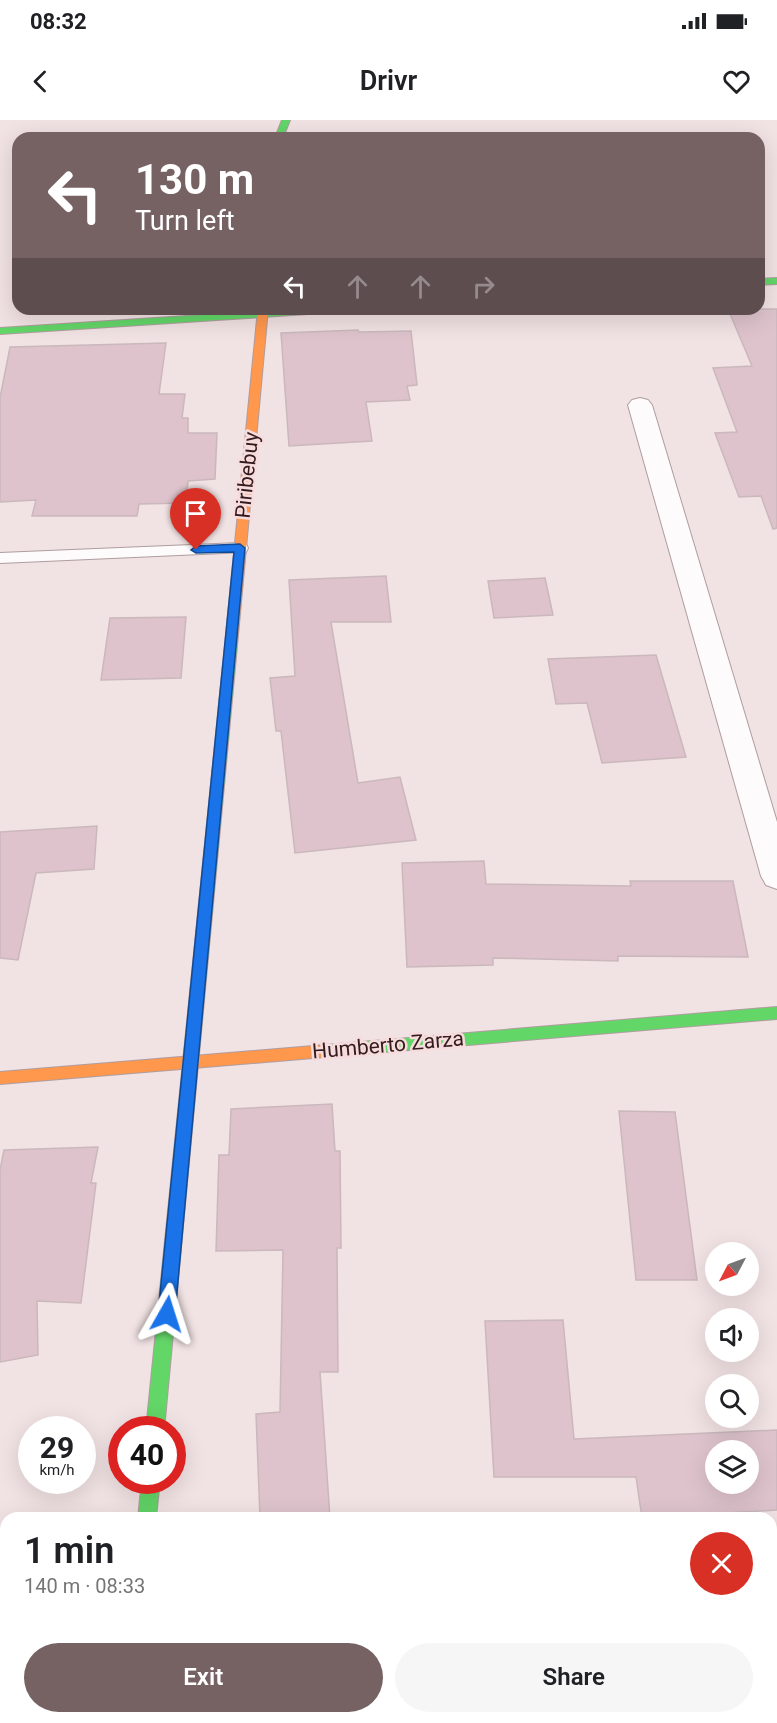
<!DOCTYPE html>
<html lang="en">
<head>
<meta charset="utf-8">
<style>
  :root { --surface:#fff; --page:#f6f6f6; --text:#202124; --muted:#757577; --accent:#766163 }
  body { margin:0; font-family:Roboto,sans-serif; background:var(--page); color:var(--text); height:100vh; display:flex; flex-direction:column; font-size:22px; white-space:nowrap }
  * { box-sizing:border-box; margin:0 }
  p { font-size:20px; color:var(--muted) }
  .icon { flex:none; width:33px; height:33px; fill:none; stroke:currentColor; stroke-width:2; stroke-linecap:round; stroke-linejoin:round }
  .map { position:relative; flex:1; overflow:hidden }
  .drawer { position:absolute; left:0px; top:1392px; width:777px; height:212px; display:flex; flex-direction:column; background:var(--surface); border-radius:18px 18px 0 0; box-shadow:0 6px 24px #0002 }
  .drawer>* { flex:none }
  .hud { position:absolute; left:12px; top:12px; width:753px; height:183px; border-radius:18px; box-shadow:0 6px 24px #0002; background:#766163; color:#fff; overflow:hidden }
  .needle { width:39px; rotate:229deg }
  .tools { position:absolute; left:705px; top:1122px; display:grid; gap:12px }
  .tools a { display:grid; place-items:center; width:54px; height:54px; border-radius:50%; background:var(--surface); box-shadow:0 6px 24px #0002; font-size:30px }
  .speed { position:absolute; left:18px; top:1296px; display:flex; gap:12px; font-size:30px; font-weight:700; text-align:center }
  .speed>* { display:grid; place-content:center; width:78px; height:78px; border-radius:50%; background:var(--surface); box-shadow:0 6px 24px #0002; line-height:1 }
  .speed small { font-size:15px; font-weight:400 }
  .speed .limit { border:9px solid #d22; background:#fff; color:#111 }
  .pin { position:absolute; display:grid; place-items:center; width:51px; height:51px; color:#fff; margin:-62px -26px; border-radius:50% 50% 50% 0; rotate:-45deg; box-shadow:0 0 6px #0007 }
  .pin .icon { rotate:45deg }
  .me { position:absolute; width:66px; margin:-33px; rotate:6deg; stroke-linejoin:round; filter:drop-shadow(0 0 4px #0008) }
  .turn { display:flex; align-items:center; gap:21px; height:126px; padding:0 24px; font-size:27px }
  .turn .icon { width:78px; height:78px; stroke-width:2.5 }
  .turn b { display:block; font-size:42px; line-height:51px }
  .lanes { display:flex; align-items:center; height:57px; padding:0 24px; background:#0003; justify-content:center; gap:30px; direction:ltr }
  .lanes .off { opacity:.35 }
  .round { display:grid; place-items:center; flex:none; width:63px; height:63px; border-radius:32px; background:var(--page) }
  .overview { display:flex; align-items:center; justify-content:space-between; height:102px; padding:0 24px }
  h1 { font-size:36px; font-weight:600; line-height:45px }
  .action { display:flex; gap:12px; margin-top:auto; padding:12px 24px }
  .action a { flex:1; height:69px; border-radius:36px; background:var(--accent); color:#fff; font-size:24px; font-weight:600; line-height:69px; text-align:center }
  .action a+a { background:var(--page); color:var(--text) }
  .status { display:flex; justify-content:space-between; align-items:center; height:42px; padding:0 30px; background:var(--surface); direction:ltr }
  .status svg { height:16px; fill:currentColor }
  header { display:flex; justify-content:space-between; align-items:center; height:78px; padding:0 24px; background:var(--surface); font-size:27px; font-weight:600 }
  .map>svg:first-child { display:block }
  .building { fill:#dec3cc; stroke:#cab8bd; stroke-width:1.5; fill-rule:evenodd }
  .lines { fill:none; stroke-linecap:round; stroke-linejoin:round }
  .lane-casing { stroke:#af9d9f; stroke-width:2 }
  .street-casing { stroke:#af9d9f; stroke-width:2 }
  .fast-casing { stroke:#af9d9f; stroke-width:2 }
  .slow-casing { stroke:#af9d9f; stroke-width:2 }
  .lane { fill:#fdfbfb; fill-rule:evenodd }
  .street { fill:#fdfbfb; fill-rule:evenodd }
  .fast { fill:#63d668; fill-rule:evenodd }
  .slow { fill:#ff974d; fill-rule:evenodd }
  .route { fill:#1a73e8; stroke:#114b97; stroke-width:1.5 }
  .labels { text-anchor:middle; dominant-baseline:central; stroke-width:5; stroke-linejoin:round; paint-order:stroke }
  .street-label { font-size:21px; fill:#341c1e; stroke:#f7dcde }
</style>
</head>
<body>
<div class="status"><b>08:32</b><svg viewBox="0 0 49 12"><path d="M0 12V9h3v3zM5 12V6h3v6zM10 12V3h3v9zM15 12V0h3v12zM26 1h20v11H26zM47 4h2v5h-2z"/></svg></div>
<header><svg class="icon" aria-label="back" viewBox="0 0 24 24"><path d="M15 5l-7 7 7 7"/></svg>Drivr<svg class="icon" aria-label="heart" viewBox="0 0 24 24"><path d="M12 20l-8-8c-3-5 5-10 8-4 3-6 11-1 8 4z"/></svg></header>
<div class="map">
<svg width="777" height="1603" viewBox="0 0 777 1603">
  <rect width="100%" height="100%" fill="#f1e2e3"/>
  <g class="building">
    <path d="M728,189h49v219l-4,1 -12,-33 -22,1 -24,-64 22,-1 -24,-64 39,-2z"/>
    <path d="M358,210l1,2 52,-1 6,54 -10,1 3,14 -44,2 6,39 -83,5 -8,-113z"/>
    <path d="M166,223l-7,51h26l-3,24h6v15h29l-2,46 -27,2 -2,22 -47,1 -2,12h-105l4,-16 -36,2v-104l10,-51z"/>
    <path d="M386,456l5,46h-60l27,161 42,-6 16,63 -121,13 -14,-122h-5l-6,-53 25,-2 -6,-96z"/>
    <path d="M545,458l8,37 -59,3 -6,-37z"/>
    <path d="M186,497l-5,61 -80,2 9,-62z"/>
    <path d="M656,535l30,102 -84,6 -15,-60 -31,1 -8,-45z"/>
    <path d="M97,706l-3,43 -58,4 -18,87 -18,-2v-126z"/>
    <path d="M484,741l2,23 145,2 -1,-5h103l15,76 -130,-1v5l-125,-3v7l-86,2 -5,-104z"/>
    <path d="M332,984l3,47h5l1,97h-4l1,124h-18l10,146h-70l-4,-104 24,-2 3,-162 -67,1 3,-96h10l2,-46z"/>
    <path d="M619,991l56,1 22,168h-61z"/>
    <path d="M98,1027l-7,36h5l-15,120 -44,-2 1,54 -38,7v-192l4,-20z"/>
    <path d="M563,1200l11,119 203,-9v80l-135,8 -6,-41h-142l-9,-156zM716,1330h32v34h-32z"/>
  </g>
  <g class="lines">
    <defs>
      <path id="lane" d="M240,423l6,1 2,4 -2,4 -246,11v-10z"/>
      <g id="street">
        <path d="M640,278l8,2 4,5 125,417v67l-11,-4 -5,-9 -133,-471 4,-5z"/>
        <path d="M777,1481v46l-6,1v-46z"/>
      </g>
      <g id="fast">
        <path d="M282,0h8l-7,18h-8z"/>
        <path d="M777,158v6l-18,1v-6z"/>
        <path d="M297,189h47l-5,3 -339,22v-6z"/>
        <path d="M232,511l6,4 -74,795h-18l80,-795z"/>
        <path d="M777,887v12l-452,38 -5,-2 -2,-4 2,-4 5,-2z"/>
        <path d="M142,1360h18l-4,38h-18z"/>
      </g>
      <g id="slow">
        <path d="M258,189h10l-30,326 -6,4 -6,-4z"/>
        <path d="M325,925l5,2 2,4 -2,4 -5,2 -325,27v-12z"/>
        <path d="M0,1591h6v7h29l-2,5h-33z"/>
      </g>
    </defs>
    <use href="#lane" class="lane-casing"/>
    <use href="#street" class="street-casing"/>
    <use href="#fast" class="fast-casing"/>
    <use href="#slow" class="slow-casing"/>
    <use href="#lane" class="lane"/>
    <use href="#street" class="street"/>
    <use href="#fast" class="fast"/>
    <use href="#slow" class="slow"/>
  </g>
  <path class="route" d="M240,424l5,4 -70,766 -3,6 -5,3 -6,-3 -3,-6 76,-762 -38,1 -5,-3 5,-4z"/>
  <g class="labels">
    <g class="street-label">
      <text transform="translate(247 355) rotate(-84)">Piribebuy</text>
      <text transform="translate(388 925) rotate(-5)">Humberto Zarza</text>
    </g>
  </g>
</svg>
<div class="tools">
<a><svg class="needle" viewBox="-14 -14 28 28"><path d="M0-13l5 13h-10z" fill="#e53935"/><path d="M0 13l5-13h-10z" fill="#757577"/></svg></a>
<a><svg class="icon" aria-label="sound" viewBox="0 0 24 24"><path d="M4 9h4l5-4v14l-5-4H4zM17 9q2 3 0 6"/></svg></a>
<a><svg class="icon" aria-label="search" viewBox="0 0 24 24"><circle cx="10" cy="10" r="6"/><path d="M15 15l6 6"/></svg></a>
<a><svg class="icon" aria-label="layers" viewBox="0 0 24 24"><path d="M12 4l9 5-9 5-9-5zM3 14l9 5 9-5"/></svg></a>
</div>
<div class="speed"><div>29<small>km/h</small></div><div class="limit">40</div></div>
<div class="pin" style="left:196px;top:430px;background:#d93025"><svg class="icon" aria-label="arrive" viewBox="0 0 24 24"><path d="M6 21V4h12l-3 4 3 4H6"/></svg></div>
<svg class="me" style="left:167px;top:1194px" viewBox="-20 -20 40 40"><path d="M0-17L14 15 0 8-14 15z" fill="#1a73e8" stroke="#fff" stroke-width="4"/></svg>
<div class="hud">
<div class="turn"><svg class="icon" aria-label="left" viewBox="0 0 24 24"><path d="M17 20v-9H6M10 6l-5 5 5 5"/></svg><div><b>130 m</b>Turn left</div></div>
<div class="lanes"><svg class="icon" aria-label="left" viewBox="0 0 24 24"><path d="M17 20v-9H6M10 6l-5 5 5 5"/></svg><svg class="icon off" aria-label="ahead" viewBox="0 0 24 24"><path d="M12 20V5M6 11l6-6 6 6"/></svg><svg class="icon off" aria-label="ahead" viewBox="0 0 24 24"><path d="M12 20V5M6 11l6-6 6 6"/></svg><svg class="icon off" aria-label="right" viewBox="0 0 24 24"><path d="M7 20v-9h11M14 6l5 5-5 5"/></svg></div>
</div>
<section class="drawer">
<div class="overview"><div><h1>1 min</h1><p>140 m · 08:33</p></div><a class="round" style="background:#d93025;color:#fff"><svg class="icon" aria-label="close" viewBox="0 0 24 24"><path d="M6 6l12 12M18 6L6 18"/></svg></a></div>
<div class="action"><a>Exit</a><a>Share</a></div>
</section>
</div>
</body>
</html>
